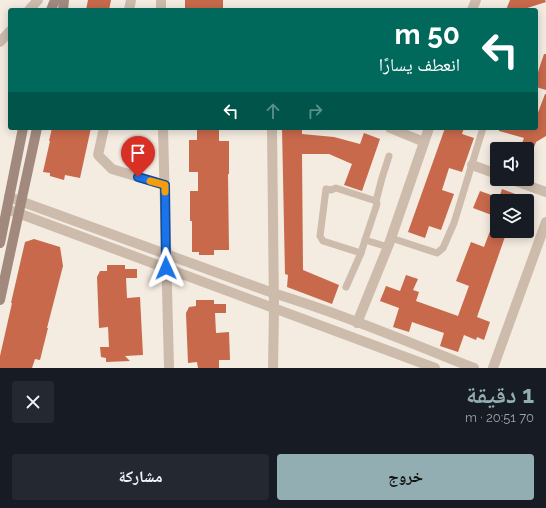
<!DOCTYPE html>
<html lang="ar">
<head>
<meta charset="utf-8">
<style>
  :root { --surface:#171b24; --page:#242831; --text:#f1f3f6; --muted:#9ea1a6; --accent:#92aeb2 }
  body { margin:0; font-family:Raleway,"Noto Naskh Arabic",sans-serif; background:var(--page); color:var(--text); direction:rtl; height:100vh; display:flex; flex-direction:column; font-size:15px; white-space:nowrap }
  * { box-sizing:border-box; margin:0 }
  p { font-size:13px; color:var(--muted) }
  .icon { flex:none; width:22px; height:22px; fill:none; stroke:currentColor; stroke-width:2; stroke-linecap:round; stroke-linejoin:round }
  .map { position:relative; height:368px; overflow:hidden; direction:ltr }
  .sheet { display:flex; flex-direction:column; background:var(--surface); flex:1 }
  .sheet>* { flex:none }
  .guide { position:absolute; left:8px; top:8px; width:530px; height:122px; border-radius:4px; box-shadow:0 2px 10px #0003; direction:rtl; background:#00695c; color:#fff; overflow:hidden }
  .fabs { position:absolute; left:490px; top:142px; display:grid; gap:8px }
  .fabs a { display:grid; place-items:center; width:44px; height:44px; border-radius:4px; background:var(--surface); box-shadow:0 2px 10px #0003; font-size:20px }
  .pin { position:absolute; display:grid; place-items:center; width:34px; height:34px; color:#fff; margin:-41px -17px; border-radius:50% 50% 50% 0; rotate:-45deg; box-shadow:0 0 4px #0007 }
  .pin .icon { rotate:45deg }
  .me { position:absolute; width:44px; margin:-22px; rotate:359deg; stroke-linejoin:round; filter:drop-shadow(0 0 3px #0008) }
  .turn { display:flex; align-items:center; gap:14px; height:84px; padding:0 12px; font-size:18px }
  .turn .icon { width:52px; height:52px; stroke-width:2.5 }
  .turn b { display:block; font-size:28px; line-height:34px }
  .lanes { display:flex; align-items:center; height:38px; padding:0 12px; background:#0003; justify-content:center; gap:20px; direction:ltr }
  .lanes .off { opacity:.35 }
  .round { display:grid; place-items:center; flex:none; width:42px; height:42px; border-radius:4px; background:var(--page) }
  .summary { display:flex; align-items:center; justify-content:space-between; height:68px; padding:0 12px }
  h1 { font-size:24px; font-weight:700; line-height:30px; color:var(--accent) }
  .action { display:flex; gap:8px; margin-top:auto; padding:8px 12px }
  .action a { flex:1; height:46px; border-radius:4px; background:var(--accent); color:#111; font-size:16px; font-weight:700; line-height:46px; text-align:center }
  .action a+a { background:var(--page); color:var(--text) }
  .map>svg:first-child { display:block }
  .building { fill:#c8694b }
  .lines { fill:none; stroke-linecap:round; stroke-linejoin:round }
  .lane { stroke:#cdbbac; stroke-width:7 }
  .street { stroke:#cdbbac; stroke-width:10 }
  .secondary { stroke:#a18a7d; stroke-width:10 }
  .route-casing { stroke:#114b97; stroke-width:10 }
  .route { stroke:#1a73e8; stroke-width:7 }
  .slow { stroke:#f59e0b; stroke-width:7 }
</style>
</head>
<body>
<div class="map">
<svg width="546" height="368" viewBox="0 0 546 368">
  <rect width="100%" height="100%" fill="#f4ebe1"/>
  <g class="building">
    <path d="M88,0h23l-2,10h-23z"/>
    <rect x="185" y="0" width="38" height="10"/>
    <path d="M510,0h35l1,2 -25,8h-15z"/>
    <path d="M544,54h2v36l-10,-3v-9z"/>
    <path d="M545,94h1v42l-10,6 -4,11 -5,-2v-2l-7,-1 4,-10 -25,-7v-3h37v-10z"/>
    <path d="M52,128h39l-11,50 -15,-3 -1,5 -14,-4v-3l-7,-1 7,-31h-1z"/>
    <path d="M197,128h22v13h10v33h-1l1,76h-15v5h-15v-3h-7v-31h-2v-30h8v-19h-9v-32h8z"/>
    <path d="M282,128h20v6l32,3 26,7 4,-11 16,6 -18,52 -18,-6 8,-21 -23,-10h-27l1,116 36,15 -7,19 -45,-17 1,-12 -3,-1z"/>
    <path d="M445,128h19l-2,6 12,4 -12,34 -13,-4 -7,22 12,4 -13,36 -12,-4 -4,12 -17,-6z"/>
    <path d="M502,189l29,11 -1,1h-32z"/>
    <path d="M480,191l17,6v20l-24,-9z"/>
    <path d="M490,231h17l-30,86 13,5 -6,18 -7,-3 -1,3 -12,-5 -6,17 -18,-6 4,-13 -32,-11 -3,10 -16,-5 6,-19 -19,-7 6,-15 14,5 6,-16 12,4 -5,11 6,2 -3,9 42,15 11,-30 -13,-5 15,-39 13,5z"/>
    <path d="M34,239l26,8 3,19 -16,62h1l-8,32 -5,-1 -3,9h-32v-12l12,-53h-1l14,-61z"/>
    <path d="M107,265h18v4h12v9h-11l1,20 13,-1 3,58 -18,1 5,5 -24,1v-4l-5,-1 -1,-10h9l-1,-20 -9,1 -2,-51 3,-6h7z"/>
    <path d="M196,300h18v4h12v9h-11l1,20 13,-1 1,28h-11v8h-21l-1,-6 -9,1 -2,-50 3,-6 7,-1z"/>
  </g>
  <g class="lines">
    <g class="lane">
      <path d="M391,238l46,15 6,-5 11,-25 29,-95"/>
      <path d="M365,240l-4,13 -38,-12 -3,-5 6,-47 5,1 5,-2 40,13"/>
      <path d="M388,247l-23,-7 12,-36 -1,-3 6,-23 7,-22"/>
      <path d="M346,287l15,-34"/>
    </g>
    <g class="street">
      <path d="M161,0v10"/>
      <path d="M29,10l9,-10"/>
      <path d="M129,10l2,-10"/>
      <path d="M472,10l4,-10"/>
      <path d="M0,42l10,-11"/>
      <path d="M104,128l-6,27 14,14 53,16"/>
      <path d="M163,128l6,240"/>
      <path d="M272,128l2,181 -1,59"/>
      <path d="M390,128l34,14"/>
      <path d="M472,165l25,9"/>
      <path d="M510,179l36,13"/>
      <path d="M9,197l264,96c69,21 135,49 201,75"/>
      <path d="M7,209l428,159"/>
      <path d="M357,323l32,-79 40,-116"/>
      <path d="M493,368l53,-146"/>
    </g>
    <g class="secondary">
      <path d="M51,10l4,-10"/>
      <path d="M63,10l1,-10"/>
      <path d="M0,243l23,-115"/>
      <path d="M0,300l37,-172"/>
    </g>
  </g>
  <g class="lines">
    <defs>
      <path id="route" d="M138,177l27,8 1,83"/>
    </defs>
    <use href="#route" class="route-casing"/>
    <use href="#route" class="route"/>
    <path class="slow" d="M150,181l15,4v7"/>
  </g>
</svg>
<div class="fabs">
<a><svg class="icon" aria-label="sound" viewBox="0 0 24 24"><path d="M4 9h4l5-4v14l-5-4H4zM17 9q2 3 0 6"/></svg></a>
<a><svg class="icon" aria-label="layers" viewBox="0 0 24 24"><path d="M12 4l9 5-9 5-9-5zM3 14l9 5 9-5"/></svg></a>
</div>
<div class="pin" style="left:138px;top:177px;background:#d93025"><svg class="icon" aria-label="arrive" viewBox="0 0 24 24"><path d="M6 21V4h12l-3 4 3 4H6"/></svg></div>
<svg class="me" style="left:166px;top:268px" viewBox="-20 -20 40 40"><path d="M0-17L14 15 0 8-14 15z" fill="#1a73e8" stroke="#fff" stroke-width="4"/></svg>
<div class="guide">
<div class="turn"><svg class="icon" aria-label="left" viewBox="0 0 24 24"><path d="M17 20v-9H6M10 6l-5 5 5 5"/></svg><div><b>50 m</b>انعطف يسارًا</div></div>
<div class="lanes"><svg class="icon" aria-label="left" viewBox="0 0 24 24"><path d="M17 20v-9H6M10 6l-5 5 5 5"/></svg><svg class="icon off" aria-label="ahead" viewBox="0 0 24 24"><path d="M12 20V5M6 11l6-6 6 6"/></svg><svg class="icon off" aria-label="right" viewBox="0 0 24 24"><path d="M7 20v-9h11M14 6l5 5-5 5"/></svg></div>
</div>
</div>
<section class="sheet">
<div class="summary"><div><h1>1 دقيقة</h1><p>70 m · 20:51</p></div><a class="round"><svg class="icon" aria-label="close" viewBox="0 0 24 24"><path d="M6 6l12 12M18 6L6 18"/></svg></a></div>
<div class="action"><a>خروج</a><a>مشاركة</a></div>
</section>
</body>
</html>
